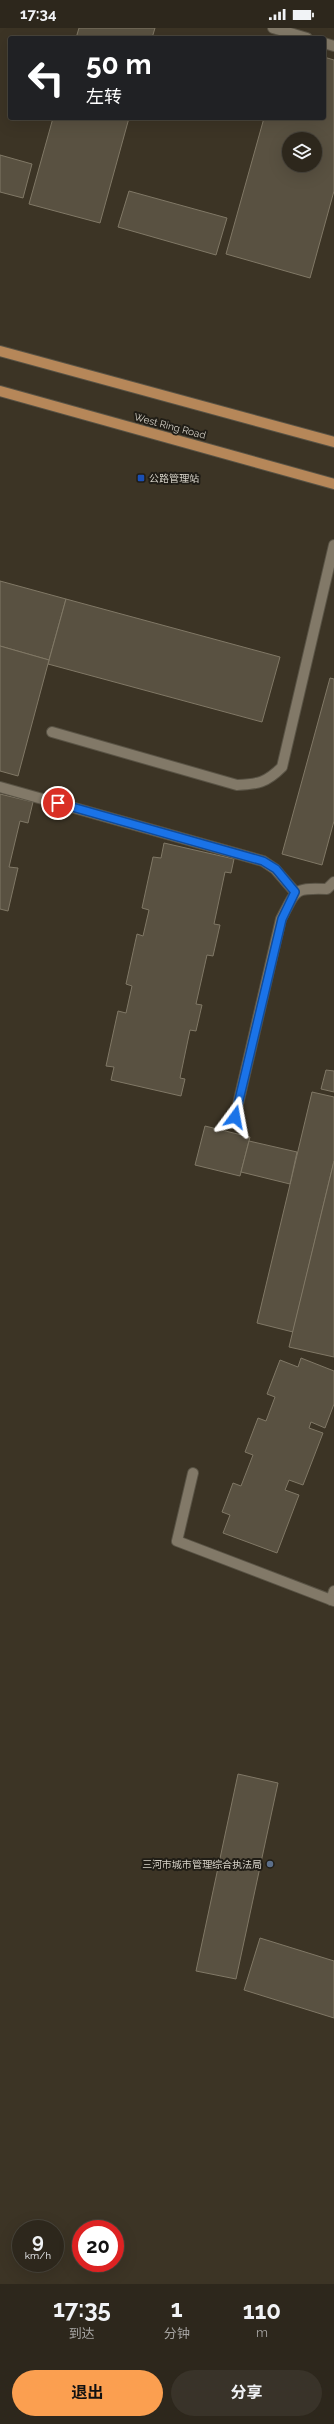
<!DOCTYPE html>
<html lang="zh">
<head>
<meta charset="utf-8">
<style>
  :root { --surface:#2d271c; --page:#393329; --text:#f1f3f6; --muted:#a7a5a3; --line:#48443b; --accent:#fb9f50 }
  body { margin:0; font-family:Raleway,"Noto Sans SC",sans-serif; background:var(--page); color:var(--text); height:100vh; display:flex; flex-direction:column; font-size:15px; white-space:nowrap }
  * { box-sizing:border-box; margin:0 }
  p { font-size:13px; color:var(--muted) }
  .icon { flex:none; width:22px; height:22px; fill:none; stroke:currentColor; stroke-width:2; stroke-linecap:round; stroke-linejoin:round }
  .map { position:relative; height:2256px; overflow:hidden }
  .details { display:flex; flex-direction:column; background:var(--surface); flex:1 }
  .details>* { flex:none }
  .hud { position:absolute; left:8px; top:8px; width:318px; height:84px; border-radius:4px; box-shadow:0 4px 16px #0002,0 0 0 1px var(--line); background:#202124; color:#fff; overflow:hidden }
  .buttons { position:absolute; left:282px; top:104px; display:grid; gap:8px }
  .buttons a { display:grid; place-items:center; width:40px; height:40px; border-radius:50%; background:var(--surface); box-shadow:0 4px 16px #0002,0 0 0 1px var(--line); font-size:20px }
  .speed { position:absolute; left:12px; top:2192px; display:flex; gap:8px; font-size:20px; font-weight:700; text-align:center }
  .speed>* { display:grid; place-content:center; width:52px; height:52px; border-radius:50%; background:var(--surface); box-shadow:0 4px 16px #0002,0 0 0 1px var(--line); line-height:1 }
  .speed small { font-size:10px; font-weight:400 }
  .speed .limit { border:6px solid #d22; background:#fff; color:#111 }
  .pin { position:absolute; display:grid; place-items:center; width:34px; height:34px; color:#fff; margin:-17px; border:2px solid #fff; border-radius:50%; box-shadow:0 1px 4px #0007 }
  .me { position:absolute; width:44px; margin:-22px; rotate:13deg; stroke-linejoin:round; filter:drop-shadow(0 0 3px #0008) }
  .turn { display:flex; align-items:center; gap:14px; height:84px; padding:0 12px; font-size:18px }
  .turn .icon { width:52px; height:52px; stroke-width:2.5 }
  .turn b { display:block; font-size:28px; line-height:34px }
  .eta { display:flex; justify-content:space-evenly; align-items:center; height:68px; text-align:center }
  .eta b { font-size:24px; font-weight:700; line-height:28px }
  .action { display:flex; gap:8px; margin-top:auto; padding:8px 12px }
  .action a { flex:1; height:46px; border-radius:24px; background:var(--accent); color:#111; font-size:16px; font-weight:700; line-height:46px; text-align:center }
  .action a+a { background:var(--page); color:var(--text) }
  .status { display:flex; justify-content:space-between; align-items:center; height:28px; padding:0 20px; background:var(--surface); direction:ltr }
  .status svg { height:11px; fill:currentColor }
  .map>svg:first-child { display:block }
  .building { fill:#595141; stroke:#807866; fill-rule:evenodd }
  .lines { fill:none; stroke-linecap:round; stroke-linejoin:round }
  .lane-casing { stroke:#595345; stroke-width:12 }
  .street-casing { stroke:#595345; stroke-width:12 }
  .primary-casing { stroke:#595345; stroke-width:12 }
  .lane { stroke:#827968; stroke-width:10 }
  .street { stroke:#827968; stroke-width:10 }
  .primary { stroke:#b68759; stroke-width:10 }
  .route-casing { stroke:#114b97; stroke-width:10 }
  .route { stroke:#1a73e8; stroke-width:7 }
  .transit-dot { fill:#1a4fb4; stroke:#201d16; stroke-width:1.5 }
  .service-dot { fill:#5c6f8a; stroke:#201d16; stroke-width:1.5 }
  .labels { text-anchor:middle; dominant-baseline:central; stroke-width:4; stroke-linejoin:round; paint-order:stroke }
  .street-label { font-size:10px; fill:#d6d2c8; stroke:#201d16 }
  .poi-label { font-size:10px; fill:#d6d2c8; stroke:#201d16; text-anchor:start }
</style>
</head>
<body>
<div class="status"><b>17:34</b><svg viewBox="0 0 49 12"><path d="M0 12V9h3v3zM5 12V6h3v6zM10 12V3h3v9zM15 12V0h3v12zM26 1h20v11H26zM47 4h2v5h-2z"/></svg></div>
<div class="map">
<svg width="334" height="2256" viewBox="0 0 334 2256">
  <rect width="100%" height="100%" fill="#3c3425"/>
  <g class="building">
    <path d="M79,0h76l-3,10h-76z"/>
    <path d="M324,29l10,3v131l-24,87 -84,-24 38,-136h60zM289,111h26v26h-26z"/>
    <path d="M53,90h76l-29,105 -71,-19z"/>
    <path d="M0,127l32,9 -9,34 -23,-6z"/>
    <path d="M129,163l98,27 -11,37 -98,-28z"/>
    <path d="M0,553l66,18 -17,61 -49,-14z"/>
    <path d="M66,571l214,58 -18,65 -214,-58z"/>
    <path d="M0,618l49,14 -31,116 -18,-5z"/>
    <path d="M330,650l4,1v142l-12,44 -40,-11z"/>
    <path d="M0,766l33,8 -5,21 -8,-2 -11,46 9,1 -10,43 -8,-2z"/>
    <path d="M164,815l70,16 -3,14 -6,-1 -11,52 6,1 -7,31 -6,-1 -11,49 6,1 -6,26 -6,-1 -10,48 5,1 -4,17 -70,-16 3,-13 -8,-1 12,-55 8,2 6,-27 -6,-2 11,-50 6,2 6,-26 -7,-2 11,-51 8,1z"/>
    <path d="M326,1042l8,1v21l-13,-3z"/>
    <path d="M312,1064l22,5v64l-41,171 -36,-9z"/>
    <path d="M205,1098l45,11 -10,39 -45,-11z"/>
    <path d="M249,1113l48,11 -7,32 -49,-12z"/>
    <path d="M334,1133v196l-45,-10z"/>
    <path d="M301,1330l33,13v33l-9,24 -14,-6 -2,6 14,5 -20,52 -14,-5 -4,10 14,5 -22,58 -54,-20 7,-18 -8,-3 11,-29 8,3 12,-31 -8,-3 13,-34 8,3 9,-24 -8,-3 13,-34 18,7z"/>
    <path d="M238,1746l40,9 -42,196 -40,-8z"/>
    <path d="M260,1910l74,23v57l-90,-28z"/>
  </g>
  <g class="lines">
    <defs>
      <g id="lane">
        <path d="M273,0l34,10"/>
        <path d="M324,15l10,3"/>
        <path d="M52,704l185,53c21,-1 29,-2 45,-18l52,-222"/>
        <path d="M0,759l263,74 12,8 20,23"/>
        <path d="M235,1089l46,-198c16,-30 12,-31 46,-30l7,-7"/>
        <path d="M331,1572l3,-9"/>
      </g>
      <path id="street" d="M193,1445l-16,68 157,60"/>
      <g id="primary">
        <path d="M0,323l334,91"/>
        <path d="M0,363l334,93"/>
      </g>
    </defs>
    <use href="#lane" class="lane-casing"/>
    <use href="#street" class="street-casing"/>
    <use href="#primary" class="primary-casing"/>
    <use href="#lane" class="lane"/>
    <use href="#street" class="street"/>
    <use href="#primary" class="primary"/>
  </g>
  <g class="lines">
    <defs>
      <path id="route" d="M58,775l205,58 13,8 19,23 -13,27 -47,198"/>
    </defs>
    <use href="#route" class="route-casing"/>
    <use href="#route" class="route"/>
  </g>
  <rect class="transit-dot" x="137" y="446" width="8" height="8" rx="2"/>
  <circle class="service-dot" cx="270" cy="1836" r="4"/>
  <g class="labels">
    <g class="street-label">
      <text transform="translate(170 398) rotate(15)">West Ring Road</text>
    </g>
    <g class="poi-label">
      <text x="149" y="450">公路管理站</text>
      <text x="262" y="1836" text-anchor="end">三河市城市管理综合执法局</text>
    </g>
  </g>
</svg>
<div class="buttons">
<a><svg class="icon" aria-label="layers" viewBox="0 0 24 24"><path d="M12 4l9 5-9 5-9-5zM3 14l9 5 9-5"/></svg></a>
</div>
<div class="speed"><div>9<small>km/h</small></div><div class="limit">20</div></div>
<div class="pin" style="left:58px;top:775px;background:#d93025"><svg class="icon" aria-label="arrive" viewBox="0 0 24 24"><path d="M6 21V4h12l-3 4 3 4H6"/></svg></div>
<svg class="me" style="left:235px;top:1089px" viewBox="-20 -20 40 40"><path d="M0-17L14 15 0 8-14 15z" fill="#1a73e8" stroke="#fff" stroke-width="4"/></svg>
<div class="hud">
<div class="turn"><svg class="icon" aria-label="left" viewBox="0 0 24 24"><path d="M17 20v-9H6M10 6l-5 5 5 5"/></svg><div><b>50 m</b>左转</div></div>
</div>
</div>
<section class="details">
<div class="eta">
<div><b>17:35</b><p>到达</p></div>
<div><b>1</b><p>分钟</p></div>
<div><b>110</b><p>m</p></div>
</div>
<div class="action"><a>退出</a><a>分享</a></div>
</section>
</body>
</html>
